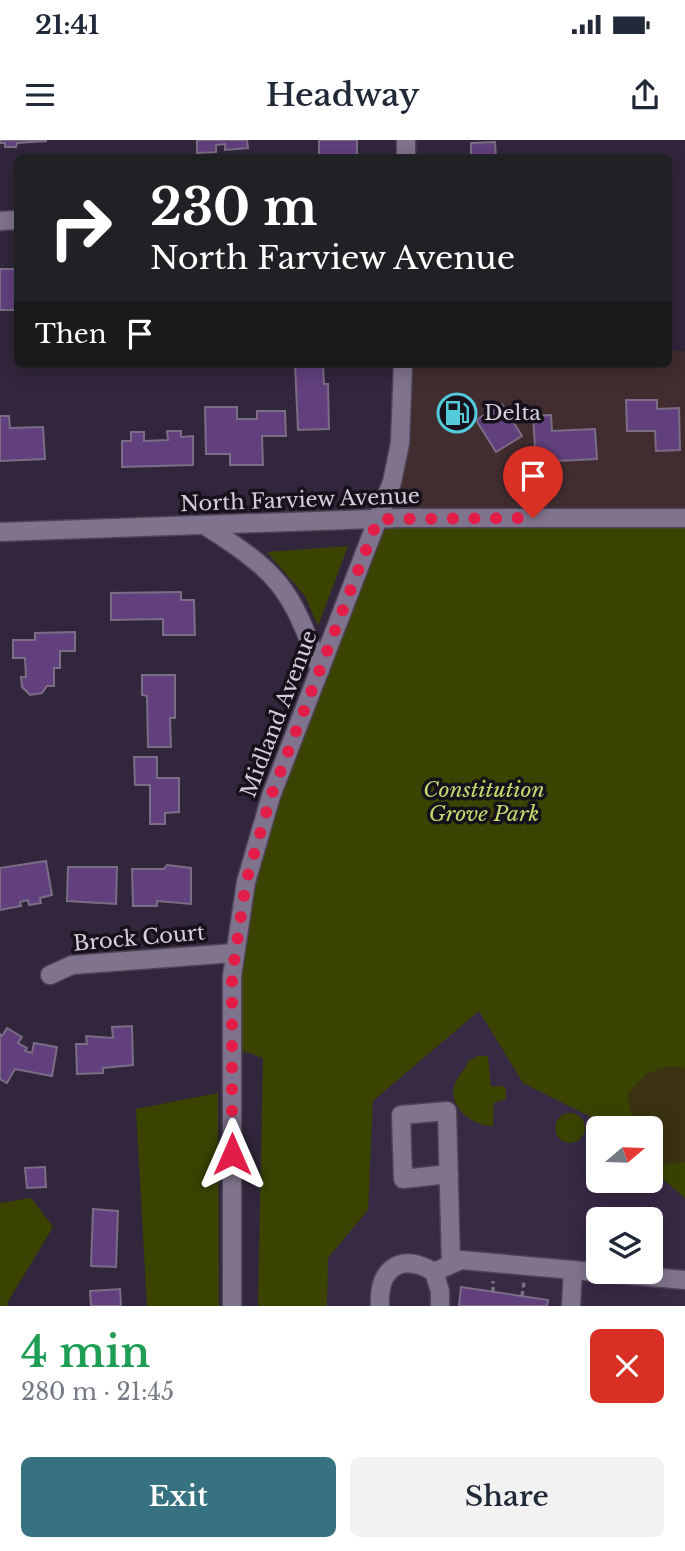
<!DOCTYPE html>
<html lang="en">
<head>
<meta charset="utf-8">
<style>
  :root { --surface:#fff; --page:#f2f2f3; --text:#1f2937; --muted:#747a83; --accent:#367280 }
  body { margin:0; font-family:"Libre Baskerville",serif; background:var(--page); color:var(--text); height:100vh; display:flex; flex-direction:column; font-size:26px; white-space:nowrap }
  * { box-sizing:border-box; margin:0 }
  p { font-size:23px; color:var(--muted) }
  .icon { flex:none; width:38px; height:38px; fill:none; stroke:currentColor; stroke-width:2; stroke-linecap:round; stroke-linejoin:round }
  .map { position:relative; height:1166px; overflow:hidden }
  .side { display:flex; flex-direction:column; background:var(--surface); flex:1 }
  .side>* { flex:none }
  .guide { position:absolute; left:14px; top:14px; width:658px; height:214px; border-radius:10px; box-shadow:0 4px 18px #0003; background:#202124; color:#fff; overflow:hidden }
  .needle { width:46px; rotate:71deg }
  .controls { position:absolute; left:586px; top:976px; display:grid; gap:14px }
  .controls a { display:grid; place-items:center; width:77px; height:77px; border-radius:10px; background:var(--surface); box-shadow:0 4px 18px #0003; font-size:35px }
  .pin { position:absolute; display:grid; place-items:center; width:60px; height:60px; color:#fff; margin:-72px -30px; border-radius:50% 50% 50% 0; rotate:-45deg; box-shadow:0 0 7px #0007 }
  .pin .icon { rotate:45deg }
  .me { position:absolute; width:77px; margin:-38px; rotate:0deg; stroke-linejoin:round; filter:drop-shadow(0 0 5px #0008) }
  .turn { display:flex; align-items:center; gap:24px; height:147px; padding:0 21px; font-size:32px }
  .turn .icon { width:91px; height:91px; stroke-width:2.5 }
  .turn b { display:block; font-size:49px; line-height:60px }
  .then { display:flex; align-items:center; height:66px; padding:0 21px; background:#0003; gap:14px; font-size:26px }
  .round { display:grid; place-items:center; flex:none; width:74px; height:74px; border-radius:10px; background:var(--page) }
  .summary { display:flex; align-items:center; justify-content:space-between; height:119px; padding:0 21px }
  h1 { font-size:42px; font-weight:600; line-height:52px; color:#1e9e55 }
  .cta { display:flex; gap:14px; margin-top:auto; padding:14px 21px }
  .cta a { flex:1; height:80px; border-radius:10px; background:var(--accent); color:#fff; font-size:28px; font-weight:600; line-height:80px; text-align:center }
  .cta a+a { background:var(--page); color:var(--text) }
  .status { display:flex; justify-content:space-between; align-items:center; height:49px; padding:0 35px; background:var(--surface); direction:ltr }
  .status svg { height:19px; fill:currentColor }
  header { display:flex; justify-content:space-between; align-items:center; height:91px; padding:0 21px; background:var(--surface); font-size:32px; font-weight:600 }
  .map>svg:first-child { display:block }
  .commercial { fill:#412d30 }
  .built { fill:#382945; fill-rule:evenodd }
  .green { fill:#3a4400 }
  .sand { fill:#3b3212 }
  .building { fill:#62407d; stroke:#7a6d86; stroke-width:2 }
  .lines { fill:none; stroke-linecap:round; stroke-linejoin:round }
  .minor-casing { stroke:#4e4456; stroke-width:21 }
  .path { stroke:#7a7182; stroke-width:3.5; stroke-dasharray:5 3.5; stroke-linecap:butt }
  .minor { stroke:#80738d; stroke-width:18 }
  .route { stroke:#e11d48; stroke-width:12; stroke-dasharray:0 21.6 }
  .labels { text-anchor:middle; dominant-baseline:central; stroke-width:7; stroke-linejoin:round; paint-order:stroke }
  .poi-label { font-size:21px; fill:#d6cfdd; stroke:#16111b; text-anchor:start }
  .street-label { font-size:21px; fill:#d6cfdd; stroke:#16111b }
  .park-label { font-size:21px; font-style:italic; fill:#c3d96f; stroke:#16111b }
</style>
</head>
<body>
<div class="status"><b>21:41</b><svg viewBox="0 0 49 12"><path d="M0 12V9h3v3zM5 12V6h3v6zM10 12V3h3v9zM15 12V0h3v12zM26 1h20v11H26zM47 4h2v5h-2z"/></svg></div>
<header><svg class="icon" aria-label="menu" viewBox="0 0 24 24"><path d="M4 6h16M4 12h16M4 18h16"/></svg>Headway<svg class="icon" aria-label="share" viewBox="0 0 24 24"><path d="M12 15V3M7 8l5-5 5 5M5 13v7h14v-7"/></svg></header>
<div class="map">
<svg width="685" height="1166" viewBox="0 0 685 1166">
  <rect width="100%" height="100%" fill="#31263b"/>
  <path class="commercial" d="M669,210l15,1 1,4v163l-307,1 14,-37 11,-118h265z"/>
  <path class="built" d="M479,870l44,73 70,35 12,11h-7v52h53v-12l34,29v108h-358l1,-48 40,-48 5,-109zM598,1080h53v52h-53z"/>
  <g class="green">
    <path d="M685,378v680l-34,-29v-40h-46l-12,-11 -70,-35 -44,-72 -106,90 -5,109 -40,48 -1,48h-69l5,-248 -31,-11 14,-165 132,-363z"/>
    <path d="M348,406l-30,80 -13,-30 -38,-44z"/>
    <path d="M478,916h10l3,30h11l4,3v10l-12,4 -1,23c-18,1 -45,-18 -39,-40 3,-10 11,-15 14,-25z"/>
    <path d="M218,953l1,213h-72l-11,-197z"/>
    <circle cx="570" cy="988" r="15"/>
    <path d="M31,1058l22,29 -46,76 1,3h-8v-103z"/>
  </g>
  <path class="sand" d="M668,926l17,2v94l-30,4 -4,-4v-33h-17l-7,-35 19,-20z"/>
  <g class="building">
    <path d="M0,0h46v1l-29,2 -1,4h-11v-4h-5z"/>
    <path d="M197,0h50l1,8 -23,2v-6l-9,1v7l-19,1z"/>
    <rect x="319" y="0" width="38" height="15"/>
    <path d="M495,2l1,16h-25v-15z"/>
    <rect x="0" y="129" width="18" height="41"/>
    <path d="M295,224h28l1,20h4l1,45 -31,1z"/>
    <path d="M626,260h31v9l22,-1 1,42 -24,1 -1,-20h-28z"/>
    <path d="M502,264l20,32 -26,16 -20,-32z"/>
    <path d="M205,267h32v12h20v-8h28l1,25h-24l1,29h-33v-11h-24z"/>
    <path d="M551,275l1,16 43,-2 2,30 -61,3 -3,-46z"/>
    <path d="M0,276h9l1,12 33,-1 2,32 -45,2z"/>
    <path d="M167,291h14v6l12,-1v29l-71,2v-26h9v-9h13v9l24,-1z"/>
    <path d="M181,452v8h13l1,35h-32v-16l-52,1v-27z"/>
    <path d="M75,492v19h-15v17h-6v18h-7l-5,7 -12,2 -8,-8 -1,-10h5l-1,-19h-12v-18h22v-7z"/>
    <path d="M142,535h33v43h-5l1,29h-23l-1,-51 -5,-1z"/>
    <path d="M134,617h23v21h22v34l-14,1v11h-15v-39h-15z"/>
    <path d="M46,721l6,34 -12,3 1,5 -12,2 -1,-5 -8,2 1,4 -21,4v-42z"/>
    <path d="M167,725l24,3v36l-34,-3v5h-24l-1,-37h32z"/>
    <path d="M68,727h49l-1,37 -49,-3z"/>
    <path d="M132,886l1,39 -30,3v5l-26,1 -1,-30h11l-1,-8 27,2 -1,-11z"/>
    <path d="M7,888l15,9 -4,6 9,5 -2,3 7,2 2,-10 23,4 -5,29 -37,-7 -8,14 -7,-4v-45l2,2z"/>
    <path d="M45,1027l1,20 -19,1 -2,-20z"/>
    <path d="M93,1069l25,2 -2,56 -25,-1z"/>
    <path d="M461,1147l87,13 -1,6h-88z"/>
    <path d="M120,1149l1,17h-30l-1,-15z"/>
  </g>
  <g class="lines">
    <defs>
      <g id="minor">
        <path d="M406,18v-18"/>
        <path d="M0,81l18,-1"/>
        <path d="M204,385c75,48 86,61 116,145"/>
        <path d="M0,392l401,-14h284"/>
        <path d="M50,835l22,-10 162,-12"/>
        <path d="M449,1034l-46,5 -2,-64 46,-4 4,153"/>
        <path d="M434,1132l27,-12 224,20"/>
        <path d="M232,1166v-330l14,-94 25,-86 121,-314 8,-39 3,-79"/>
        <path d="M380,1166c-2,-37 20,-54 54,-34l6,19v15"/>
        <path d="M571,1166l2,-36"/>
      </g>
    </defs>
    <use href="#minor" class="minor-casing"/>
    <g class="path">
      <path d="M493,1152v-11"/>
      <path d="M522,1156l2,-14"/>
    </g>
    <use href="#minor" class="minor"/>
  </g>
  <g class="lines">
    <path class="route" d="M232,1014v-178l14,-94 25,-86 107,-277 155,-1"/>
  </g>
  <defs>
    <symbol id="fuel-ring" viewBox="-11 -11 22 22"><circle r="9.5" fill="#16111b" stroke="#53cbda" stroke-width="1.5"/><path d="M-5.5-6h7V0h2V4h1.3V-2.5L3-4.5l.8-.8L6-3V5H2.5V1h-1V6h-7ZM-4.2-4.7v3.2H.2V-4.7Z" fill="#53cbda"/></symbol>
  </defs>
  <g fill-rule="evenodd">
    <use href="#fuel-ring" x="435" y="251" width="44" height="44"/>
  </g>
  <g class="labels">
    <g class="poi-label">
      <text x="484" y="273">Delta</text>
    </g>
    <g class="street-label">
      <text transform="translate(300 360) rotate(-2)">North Farview Avenue</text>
      <text transform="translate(279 574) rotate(-69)">Midland Avenue</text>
      <text transform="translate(139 798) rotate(-5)">Brock Court</text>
    </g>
    <g class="park-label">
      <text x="484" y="650">Constitution<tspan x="484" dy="24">Grove Park</tspan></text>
    </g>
  </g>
</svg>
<div class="controls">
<a><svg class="needle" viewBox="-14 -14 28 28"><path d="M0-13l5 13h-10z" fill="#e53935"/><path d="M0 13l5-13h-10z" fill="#747a83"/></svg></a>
<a><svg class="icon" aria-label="layers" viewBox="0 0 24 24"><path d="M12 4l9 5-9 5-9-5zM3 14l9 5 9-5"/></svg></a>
</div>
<div class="pin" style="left:533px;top:378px;background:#d93025"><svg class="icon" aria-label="arrive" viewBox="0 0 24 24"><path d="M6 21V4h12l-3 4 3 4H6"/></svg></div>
<svg class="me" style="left:232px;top:1014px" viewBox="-20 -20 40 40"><path d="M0-17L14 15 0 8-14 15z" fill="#e11d48" stroke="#fff" stroke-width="4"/></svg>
<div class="guide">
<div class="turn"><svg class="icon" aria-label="right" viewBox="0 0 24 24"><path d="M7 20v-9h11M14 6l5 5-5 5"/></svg><div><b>230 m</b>North Farview Avenue</div></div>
<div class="then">Then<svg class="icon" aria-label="arrive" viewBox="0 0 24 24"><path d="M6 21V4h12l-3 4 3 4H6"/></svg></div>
</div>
</div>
<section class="side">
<div class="summary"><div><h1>4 min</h1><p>280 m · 21:45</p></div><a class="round" style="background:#d93025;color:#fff"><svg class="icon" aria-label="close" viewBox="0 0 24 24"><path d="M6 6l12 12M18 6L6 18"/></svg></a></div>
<div class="cta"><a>Exit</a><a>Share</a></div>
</section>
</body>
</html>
